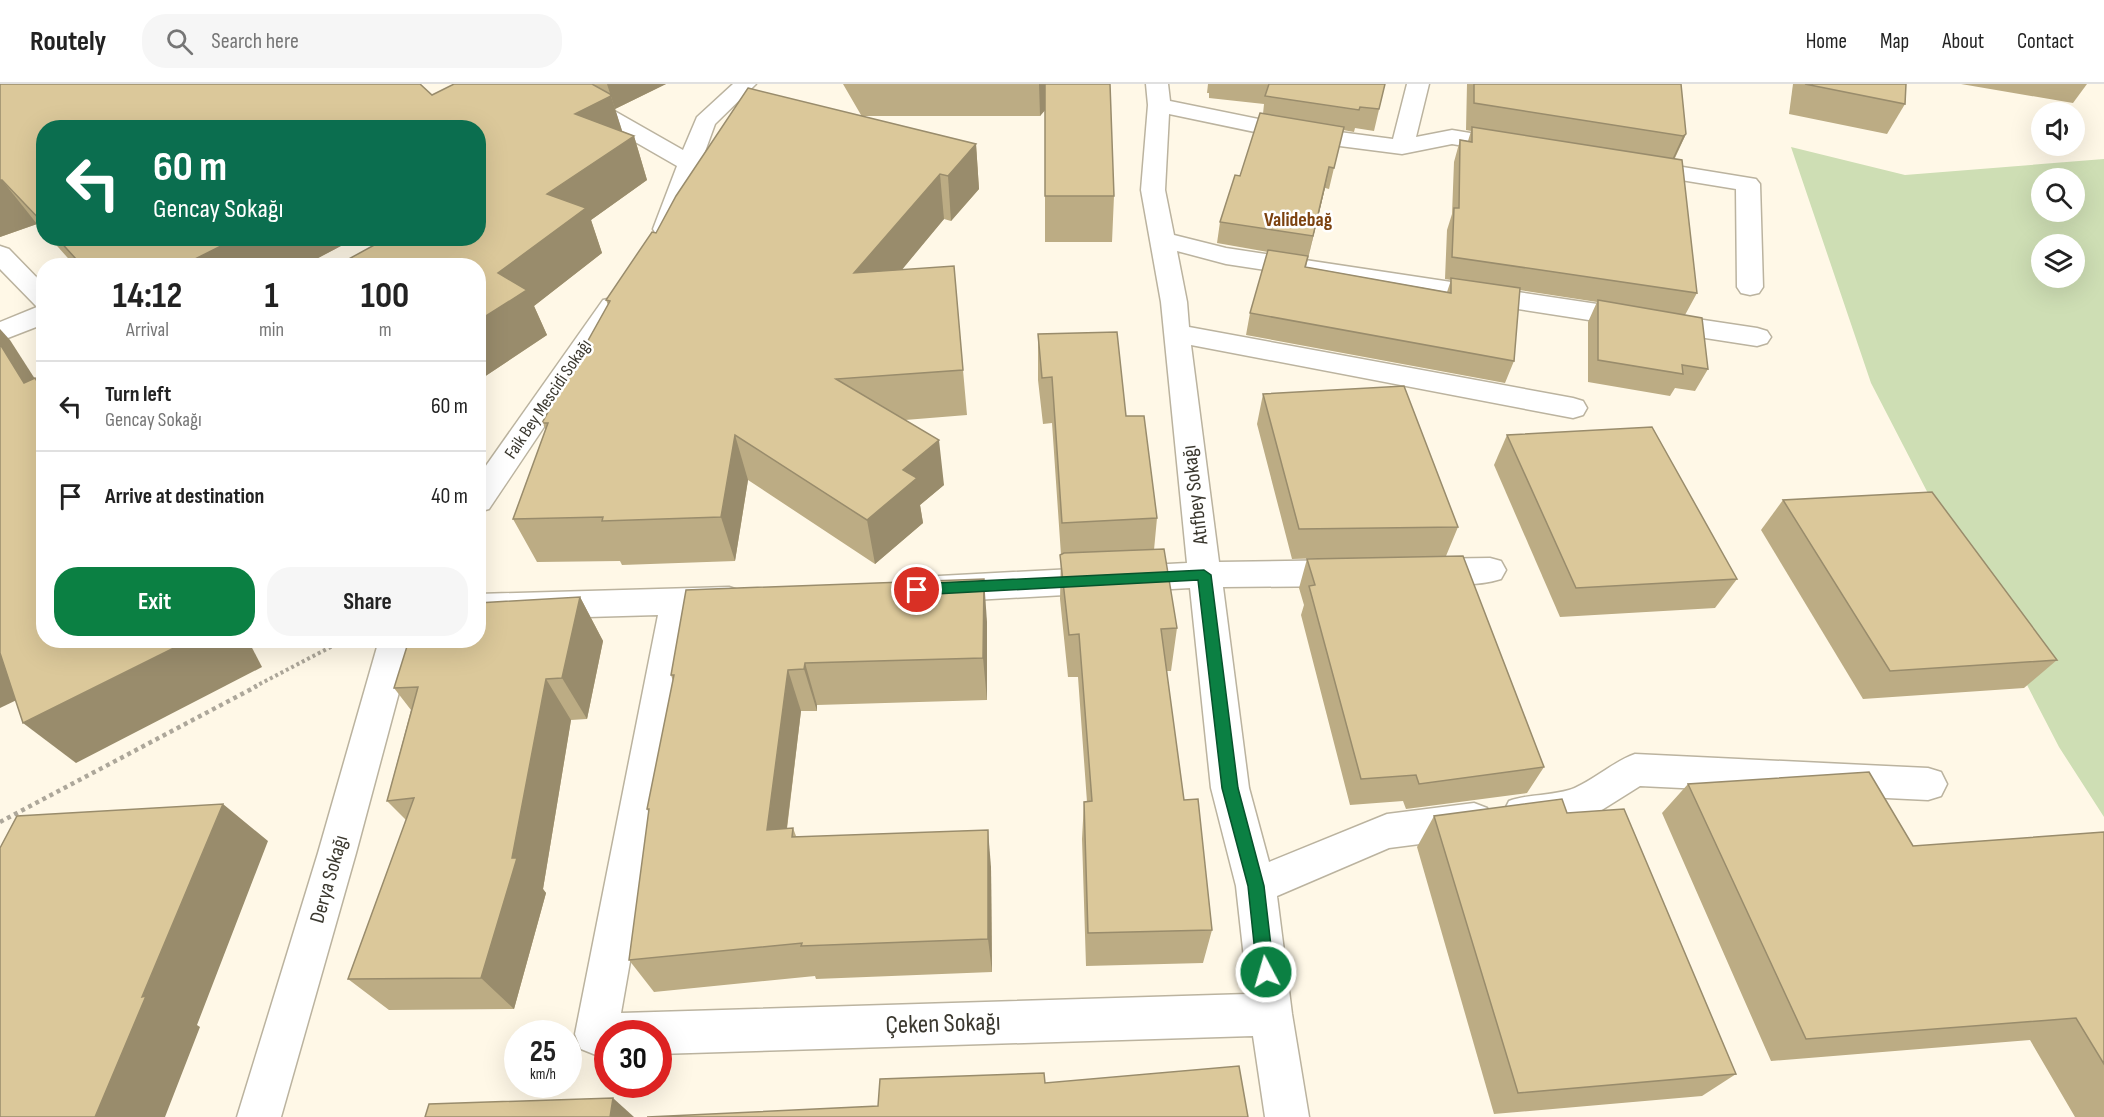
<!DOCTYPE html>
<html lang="en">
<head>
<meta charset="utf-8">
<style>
  :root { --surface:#fff; --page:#f6f6f6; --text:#222; --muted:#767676; --line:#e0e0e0; --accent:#0b8043 }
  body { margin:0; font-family:"Sofia Sans Condensed",sans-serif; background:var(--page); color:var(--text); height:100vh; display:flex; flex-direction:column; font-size:22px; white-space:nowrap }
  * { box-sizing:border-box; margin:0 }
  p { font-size:20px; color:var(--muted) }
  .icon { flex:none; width:33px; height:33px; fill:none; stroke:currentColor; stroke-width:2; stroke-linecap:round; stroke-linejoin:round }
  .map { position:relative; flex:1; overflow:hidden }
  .side { position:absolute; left:36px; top:174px; width:450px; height:390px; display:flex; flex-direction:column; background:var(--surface); border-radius:24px; box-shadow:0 6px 24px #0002 }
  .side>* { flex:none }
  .banner { position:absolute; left:36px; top:36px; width:450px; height:126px; border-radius:24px; box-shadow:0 6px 24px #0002; background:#0b6e4f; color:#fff; overflow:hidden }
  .tools { position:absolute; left:2031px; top:18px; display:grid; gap:12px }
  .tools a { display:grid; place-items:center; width:54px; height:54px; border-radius:50%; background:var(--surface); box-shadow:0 6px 24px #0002; font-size:30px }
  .speed { position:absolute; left:504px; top:936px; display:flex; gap:12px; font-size:30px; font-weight:700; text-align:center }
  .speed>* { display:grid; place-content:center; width:78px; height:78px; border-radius:50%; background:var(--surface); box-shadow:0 6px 24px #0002; line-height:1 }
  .speed small { font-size:15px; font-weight:400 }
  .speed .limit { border:9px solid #d22; background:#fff; color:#111 }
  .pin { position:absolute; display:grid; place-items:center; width:51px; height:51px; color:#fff; margin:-26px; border:3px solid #fff; border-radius:50%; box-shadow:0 2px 6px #0007 }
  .me { position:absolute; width:66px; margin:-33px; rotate:354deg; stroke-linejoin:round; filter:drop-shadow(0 0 4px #0008) }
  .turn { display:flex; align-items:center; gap:21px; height:126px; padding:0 18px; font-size:27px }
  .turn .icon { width:78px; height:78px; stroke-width:2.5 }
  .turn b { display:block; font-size:42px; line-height:51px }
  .eta { display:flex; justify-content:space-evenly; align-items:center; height:102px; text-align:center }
  .eta b { font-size:36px; font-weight:700; line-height:42px }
  .button { display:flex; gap:12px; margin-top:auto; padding:12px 18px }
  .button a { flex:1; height:69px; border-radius:24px; background:var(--accent); color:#fff; font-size:24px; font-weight:700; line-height:69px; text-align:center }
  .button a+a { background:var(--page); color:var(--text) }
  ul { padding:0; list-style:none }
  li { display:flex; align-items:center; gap:18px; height:90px; padding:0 18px; border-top:2px solid var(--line) }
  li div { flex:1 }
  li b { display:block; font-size:22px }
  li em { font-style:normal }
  header { display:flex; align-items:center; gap:36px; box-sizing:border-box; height:84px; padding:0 30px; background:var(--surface); border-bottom:2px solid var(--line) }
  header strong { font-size:28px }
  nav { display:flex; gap:33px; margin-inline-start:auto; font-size:21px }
  .search { width:420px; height:54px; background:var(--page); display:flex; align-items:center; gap:15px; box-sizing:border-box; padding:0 21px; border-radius:24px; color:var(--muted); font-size:22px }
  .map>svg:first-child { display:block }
  .green { fill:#cedeb4; fill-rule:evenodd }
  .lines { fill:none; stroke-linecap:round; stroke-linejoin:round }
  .minor-casing { stroke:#bbb39f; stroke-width:3 }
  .path-far1 { stroke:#ada79a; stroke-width:4; stroke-dasharray:3 3; stroke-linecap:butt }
  .path { stroke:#ada79a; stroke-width:4.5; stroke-dasharray:4 4; stroke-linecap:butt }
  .minor { fill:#fff; fill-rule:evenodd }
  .wall { fill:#bcac84 }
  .shaded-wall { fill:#998c6c }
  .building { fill:#dbc89a; stroke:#998c6c; stroke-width:1.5 }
  .route { fill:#0b8043; stroke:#07532c; stroke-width:1.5 }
  .labels { text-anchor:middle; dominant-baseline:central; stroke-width:5; stroke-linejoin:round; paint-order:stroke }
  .far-street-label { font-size:18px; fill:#3b382f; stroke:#fff }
  .far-quarter-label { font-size:20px; font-weight:bold; fill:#7c420f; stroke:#fff }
  .street-label { font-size:21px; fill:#3b382f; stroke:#fff }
  .near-street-label { font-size:26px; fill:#3b382f; stroke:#fff }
</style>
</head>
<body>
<header>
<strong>Routely</strong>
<div class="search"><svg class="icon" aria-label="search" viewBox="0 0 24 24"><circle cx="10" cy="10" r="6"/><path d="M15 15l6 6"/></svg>Search here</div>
<nav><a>Home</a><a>Map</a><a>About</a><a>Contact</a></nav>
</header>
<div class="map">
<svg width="2104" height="1033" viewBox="0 0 2104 1033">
  <rect width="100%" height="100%" fill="#fff8e7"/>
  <path class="green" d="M1791,63l114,28 199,-16v658l-45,-70 -188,-364zM2042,94h32v34h-32zM2042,160h32v34h-32z"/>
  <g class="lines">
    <defs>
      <g id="minor">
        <path d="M540,0h27l116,66 14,-33 36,-33h23l-41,40 -38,105 -3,5 -9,2 -9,-2 -3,-5 24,-63 -134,-77z"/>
        <path d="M1146,0h22l2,17 123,25 100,13 14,-55h22l-13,53 36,-7 60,10 8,2 3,5 -3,5 -8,2 -60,-10 -50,10 -109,-14 -124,-26 -4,76 9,45 52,13 531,80 10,3 4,6 -4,6 -10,3 -531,-82 -49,-13 10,51 2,25 384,71 10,3 4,7 -4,7 -10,3 -382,-73 28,217 130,-2 11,4 5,9 -5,9 -11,4 -126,1 26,201 20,74 118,-48 87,-11 13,5 6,12 -6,12 -13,5 -85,11 -112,48 15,118 17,103h-44l-12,-81 -595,18v-20h-50v21h-12l-15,-6 -6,-15 83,-419 -180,5v-26l251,-7 12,4 4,9 -4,9 -12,4 -38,1 -70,399 627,-19 -12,-108 -25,-98 -21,-200 -251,14 -12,-4 -4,-9 4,-9 12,-4 248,-13 -26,-261 -20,-112 7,-85z"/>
        <path d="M1640,76l116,19 4,5 3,103 -4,6 -9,2 -9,-2 -4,-6 -1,-98 -104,-17 -4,-5 4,-5z"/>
        <path d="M0,162l9,3 35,36v39l-44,17v-19l37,-15 -37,-38z"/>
        <path d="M612,214l9,2 4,6 -136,203 -11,3v-35l125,-177z"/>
        <path d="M1490,474l11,3 5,9 -5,9c-21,7 -66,8 -87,1l-5,-9 5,-9 11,-3z"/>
        <path d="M379,556h34l-57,213 -75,264h-44l81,-264z"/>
        <path d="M1635,670l293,14 13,4 6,12 -6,12 -13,4 -288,-14 -51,32 -13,5 -54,7 -13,-5 -6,-12 6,-12c19,-7 40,-5 60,-11 20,-6 43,-28 66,-36z"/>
      </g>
    </defs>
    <use href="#minor" class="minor-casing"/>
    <path class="path-far1" d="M254,603l90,-47"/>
    <path class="path" d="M0,738l257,-136"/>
    <use href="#minor" class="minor"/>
  </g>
  <g class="wall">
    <path d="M0,0l432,11 22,-11h212l-51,25 7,22 12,5 13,44 -56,40 11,33 -68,53 13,29 -69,46v-253h-434v103l-7,-7 -37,13z"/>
    <path d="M843,0h246l25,112 -2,46h-67v-132l-5,6h-178l114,28 3,45 -28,32 -7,-2 -42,50 61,101 4,45 -62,5 39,65 -24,20 3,18 -48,41 -127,-84 -13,81 -113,4 -2,-4 -83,1 -24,-43 33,-89 -4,-7 66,-118 -2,-5 50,-67 205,-118z"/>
    <path d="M1208,0h177l-11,47 -19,-3 -1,4 -11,-2 -14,59 -4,-1 -19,79 141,25 4,-12 -6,-1 2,-49 5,-16 2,-52 6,-22 8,1 3,-10 -5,-1 1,-46h214l5,50 -11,24 22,135 -12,22 23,54 -13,22 -20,-3 -5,8 -82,-14v-60l9,-20 -78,-12 -5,71 -9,22 -259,-48 4,-22 18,-61 -51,-9 3,-21 20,-46 23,-62 1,-10 -55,-6v-5h-2z"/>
    <path d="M1793,0h113l-1,20 -18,30 -98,-20z"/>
    <path d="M1961,0h126l-14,19z"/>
    <path d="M50,154h306l-53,28h-228z"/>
    <path d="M1038,250l88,82 31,102 -3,32 23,78 -6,43h-5l18,129 28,130 -9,33 -117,3 -4,-127 2,-37h3l-9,-125h-10l-8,-78 1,-44 -9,-132 -9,1 -5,-44z"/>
    <path d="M1263,310l195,133 -12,29 98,211 -17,26 -121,16 -3,-8 -53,4 -49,-190 3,-10 -5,-17 8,-29 18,-1 -33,1 -35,-135z"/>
    <path d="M1507,351l230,144 -22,29 -155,9 -66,-152z"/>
    <path d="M1783,416l274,160 -33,28 -161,11 -102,-169z"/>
    <path d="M580,513l23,44 -16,78 -16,1 -28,169 3,4 -32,116 -125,1 -41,-31 58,-159 -19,-19 24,-91 -17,-22z"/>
    <path d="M987,538v78l-170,5v6h-16l-14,118 6,-1 3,8 195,31 1,105 -176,7 -1,-3 -161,16 -25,-32 20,-147 -2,-4 26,-128 -2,-6z"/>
    <path d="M1688,700l225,62 191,-14v285h-29l-45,-77 -259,21 -109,-248z"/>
    <path d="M1567,729l169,261 -34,22 -208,18 -77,-267 17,-31z"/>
  </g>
  <g class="shaded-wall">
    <path d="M607,0h59l-51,25z"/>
    <path d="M1039,0h19v11l-18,21z"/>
    <path d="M611,12l14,44 -50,-26z"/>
    <path d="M1686,50l-13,27 -2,1 12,-26z"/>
    <path d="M634,52l13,44 -56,40 11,33 -68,53 13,29 -69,46v-60l20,-48 49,-79z"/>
    <path d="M976,60l3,45 -28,32 -3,-45z"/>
    <path d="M1329,83l-4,21 -17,70 5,-22z"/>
    <path d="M940,90l4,45 -82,99 -8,-45z"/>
    <path d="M0,96h2l35,44 -37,13z"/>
    <path d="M237,154h119l-53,28h-122z"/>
    <path d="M0,245l10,11 34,53 -20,-10 -24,-39z"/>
    <path d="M735,351l13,45 -13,81 -14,-44z"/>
    <path d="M939,356l5,45 -24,20 3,18 -48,41 -8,-44 36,-50z"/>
    <path d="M984,495l3,43v78l-4,-42z"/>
    <path d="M580,513l23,44 -16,78 -25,-41z"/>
    <path d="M190,556h58l14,27 -186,96 -53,-40z"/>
    <path d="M0,562l48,39 -48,23z"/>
    <path d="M805,579l12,42v6l-13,-42z"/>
    <path d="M788,586l13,41 -19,156 -15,-37z"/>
    <path d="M546,595l25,41 -28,169 3,4 -32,116 -33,-31 31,-120z"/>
    <path d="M223,720l45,37 -71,184 3,2 -35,90h-70l47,-120z"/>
    <path d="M988,746l3,37 1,105 -4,-33z"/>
    <path d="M613,1014l21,19h-24z"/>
  </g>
  <g class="building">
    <path d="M0,0h420l12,11 22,-11h138l18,10 1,2 -36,18 59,22 -87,58 39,14 -88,65 29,17 -49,31v-55h-142l51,-28h91v-110h-434v96l-42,-44h-2z"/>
    <path d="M1045,0h65l4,112h-69z"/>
    <path d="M1269,0h116l-6,25 -19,-2 -1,3 -94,-14z"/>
    <path d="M1474,0h207l5,50 -3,2 -209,-33z"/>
    <path d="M1805,0h101l-1,20z"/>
    <path d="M748,4l228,56 -28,32 -8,-2 -86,99 100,-7 9,104 -127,9 103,61 -36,30 14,8 -50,42 -132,-85 -14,82 -119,4 1,-4 -90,2 35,-96h-6l68,-122 -4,-1 46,-68 4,1 20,-37z"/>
    <path d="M1260,29l84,14 -10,41 -5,-1 -16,69 -93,-14 15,-47 5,1z"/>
    <path d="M1472,43l210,33 15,133 -245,-36 2,-49h5l1,-68 12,2z"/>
    <path d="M57,154h180l-56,28h-98l-7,-7z"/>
    <path d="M1268,166l40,6 -3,11 146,26v-15l69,10 -6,73 -264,-48z"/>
    <path d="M1598,216l104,18 6,51 -26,-4 1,9 -85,-14z"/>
    <path d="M1117,248l9,84h18l13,102 -95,5 -10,-146 -10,1 -4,-44z"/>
    <path d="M0,260l24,39 11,-5 9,14v248h146l-167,83 -23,-70z"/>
    <path d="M1404,302l54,141 -159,2 -36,-135z"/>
    <path d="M1652,343l85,152 -161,9 -69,-153z"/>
    <path d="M1932,408l125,168 -167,11 -107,-171z"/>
    <path d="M1164,465l13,79 -16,1 23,171 14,-1 14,131 -124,3 -4,-131 8,-1 -13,-167 -10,1 -9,-80 4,-2z"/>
    <path d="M1463,472l81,211 -125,17 -3,-9 -55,4 -52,-193 6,-1 -8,-26z"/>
    <path d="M984,495l-1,79 -178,5 -1,6 -16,1 -21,160 26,-2 -1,9 196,-7v109l-187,7 1,-3 -173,17 20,-151h-2l27,-134h-3l15,-85z"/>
    <path d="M580,513l-18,81 -16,1 -34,179h5l-36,120 -133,1 66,-181 -27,3 31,-114 -24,1 15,-48h69v-37z"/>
    <path d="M1869,688l44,74 191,-14v232l-28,-46 -270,21 -118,-255z"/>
    <path d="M1562,715l5,14 57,-4 112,265 -218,19 -84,-277z"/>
    <path d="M223,720l-81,193 4,-1 -51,121h-95v-269l17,-32z"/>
    <path d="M1239,982l9,51h-601l231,-11 2,-27 164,-6 1,10z"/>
    <path d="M613,1014l-3,19h-185l4,-13z"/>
  </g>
  <path class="route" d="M1204,486l7,5 27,213 26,98 10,86 -2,5 -6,3 -6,-3 -3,-5 -9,-86 -26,-98 -24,-208 -281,15 -7,-5 7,-6z"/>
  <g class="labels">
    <g class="far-street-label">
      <text transform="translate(548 315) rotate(-56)">Faik Bey Mescidi Sokağı</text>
    </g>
    <g class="far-quarter-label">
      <text x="1298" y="136">Validebağ</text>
    </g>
    <g class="street-label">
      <text transform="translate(1195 411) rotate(-97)">Atıfbey Sokağı</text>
      <text transform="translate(329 795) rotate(-74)">Derya Sokağı</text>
    </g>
    <g class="near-street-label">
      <text transform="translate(943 940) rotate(-2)">Çeken Sokağı</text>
    </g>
  </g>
</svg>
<div class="tools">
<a><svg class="icon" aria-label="sound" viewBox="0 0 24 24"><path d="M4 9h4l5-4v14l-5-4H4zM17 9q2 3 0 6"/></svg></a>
<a><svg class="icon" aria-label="search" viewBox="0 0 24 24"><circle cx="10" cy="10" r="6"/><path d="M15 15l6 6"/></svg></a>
<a><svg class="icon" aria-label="layers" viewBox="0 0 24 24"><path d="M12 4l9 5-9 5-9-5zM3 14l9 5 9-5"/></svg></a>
</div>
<div class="speed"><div>25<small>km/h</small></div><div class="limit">30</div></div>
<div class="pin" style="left:917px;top:506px;background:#d93025"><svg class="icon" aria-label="arrive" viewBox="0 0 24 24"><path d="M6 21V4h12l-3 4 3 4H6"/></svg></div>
<svg class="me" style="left:1266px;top:888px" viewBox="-20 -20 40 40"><circle r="17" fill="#0b8043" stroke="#fff" stroke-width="3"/><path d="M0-11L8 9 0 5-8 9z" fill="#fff"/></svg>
<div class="banner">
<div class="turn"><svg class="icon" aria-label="left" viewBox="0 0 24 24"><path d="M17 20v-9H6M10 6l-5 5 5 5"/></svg><div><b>60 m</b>Gencay Sokağı</div></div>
</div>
<section class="side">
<div class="eta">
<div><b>14:12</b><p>Arrival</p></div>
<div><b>1</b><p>min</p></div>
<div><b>100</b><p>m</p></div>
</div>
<ul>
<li><svg class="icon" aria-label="left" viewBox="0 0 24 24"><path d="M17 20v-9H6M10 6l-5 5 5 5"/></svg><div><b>Turn left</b><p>Gencay Sokağı</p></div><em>60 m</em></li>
<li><svg class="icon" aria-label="arrive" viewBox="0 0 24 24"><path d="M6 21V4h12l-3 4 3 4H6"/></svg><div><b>Arrive at destination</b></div><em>40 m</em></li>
</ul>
<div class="button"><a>Exit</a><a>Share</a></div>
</section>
</div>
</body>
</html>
